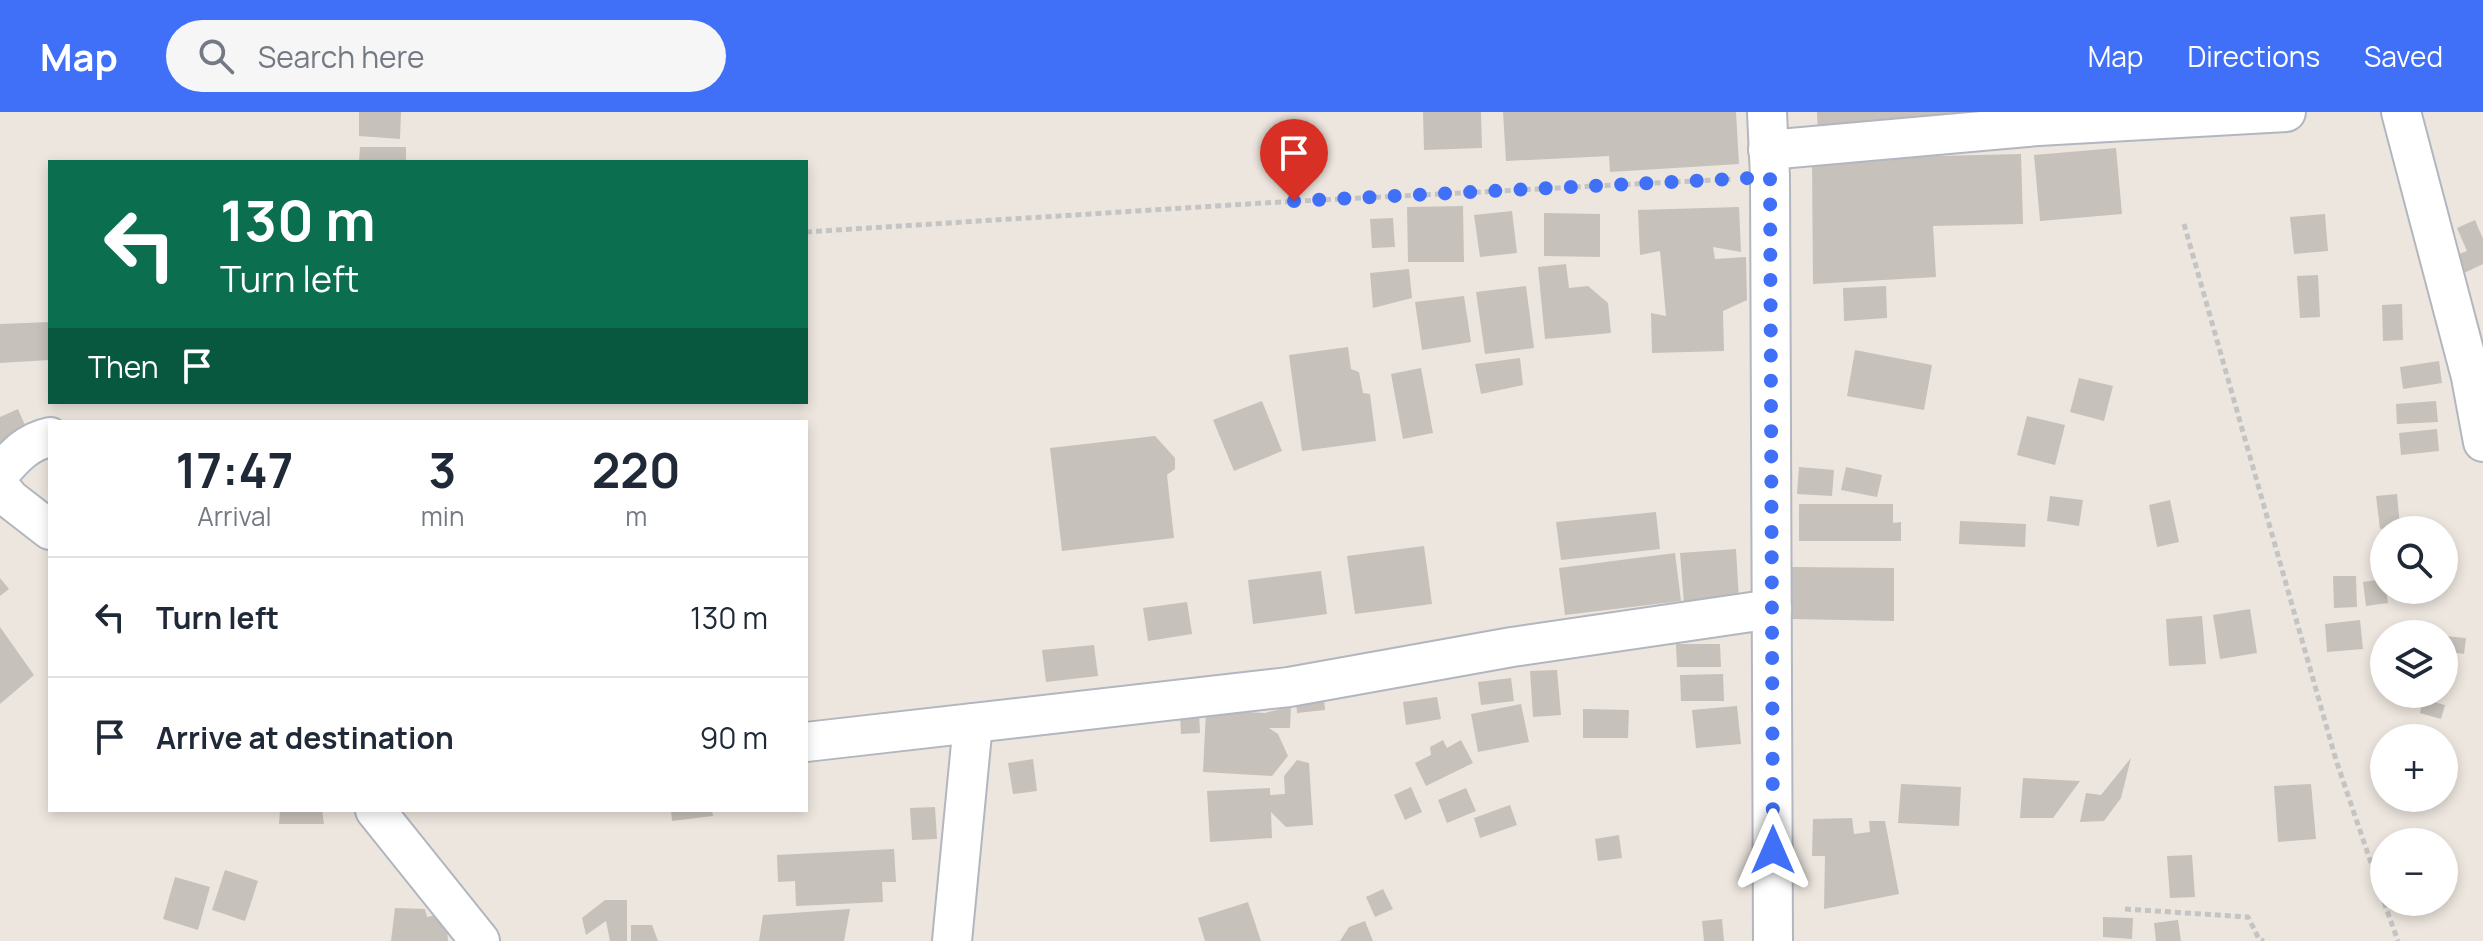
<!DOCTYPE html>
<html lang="en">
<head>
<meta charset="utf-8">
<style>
  :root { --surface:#fff; --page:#f6f6f7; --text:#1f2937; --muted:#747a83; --line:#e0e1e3; --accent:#4170f8 }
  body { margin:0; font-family:Manrope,sans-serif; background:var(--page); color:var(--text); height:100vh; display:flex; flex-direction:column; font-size:30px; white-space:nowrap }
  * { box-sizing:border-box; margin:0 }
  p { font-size:26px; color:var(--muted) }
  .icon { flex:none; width:44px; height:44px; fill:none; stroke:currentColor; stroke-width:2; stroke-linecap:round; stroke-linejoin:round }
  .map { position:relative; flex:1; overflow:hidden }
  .details { position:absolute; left:48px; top:308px; width:760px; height:392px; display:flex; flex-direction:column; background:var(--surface); border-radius:0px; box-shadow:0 4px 12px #0003 }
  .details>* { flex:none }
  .banner { position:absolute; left:48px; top:48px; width:760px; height:244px; border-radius:0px; box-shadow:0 4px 12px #0003; background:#0b6e4f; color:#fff; overflow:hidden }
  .fabs { position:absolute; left:2370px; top:404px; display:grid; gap:16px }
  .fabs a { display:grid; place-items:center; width:88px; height:88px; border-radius:50%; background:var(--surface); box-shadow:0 4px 12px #0003; font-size:40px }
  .pin { position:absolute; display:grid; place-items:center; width:68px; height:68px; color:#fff; margin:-82px -34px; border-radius:50% 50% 50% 0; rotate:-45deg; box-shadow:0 0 8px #0007 }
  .pin .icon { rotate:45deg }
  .me { position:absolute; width:88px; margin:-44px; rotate:0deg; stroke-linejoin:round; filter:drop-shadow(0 0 6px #0008) }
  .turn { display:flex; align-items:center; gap:28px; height:168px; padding:0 40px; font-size:36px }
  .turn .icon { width:104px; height:104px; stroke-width:2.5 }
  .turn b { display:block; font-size:56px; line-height:68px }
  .then { display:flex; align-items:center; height:76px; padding:0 40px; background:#0003; gap:16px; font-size:30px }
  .eta { display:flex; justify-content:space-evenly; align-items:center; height:136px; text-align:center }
  .eta b { font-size:48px; font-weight:700; line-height:56px }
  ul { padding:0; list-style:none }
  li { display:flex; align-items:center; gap:24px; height:120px; padding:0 40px; border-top:2px solid var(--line) }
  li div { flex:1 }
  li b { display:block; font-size:30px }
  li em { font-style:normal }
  header { display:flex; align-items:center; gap:48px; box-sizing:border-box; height:112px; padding:0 40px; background:var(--accent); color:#fff }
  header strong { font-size:38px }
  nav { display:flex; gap:44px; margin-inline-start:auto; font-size:28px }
  .search { width:560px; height:72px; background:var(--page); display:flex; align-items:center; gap:20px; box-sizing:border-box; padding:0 28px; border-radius:44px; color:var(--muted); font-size:30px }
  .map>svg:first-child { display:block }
  .building { fill:#c6c1ba }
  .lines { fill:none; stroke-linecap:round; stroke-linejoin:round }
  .minor-casing { stroke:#b2b6bf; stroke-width:42 }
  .path { stroke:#c4c4c4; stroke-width:5; stroke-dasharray:6 4; stroke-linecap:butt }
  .minor { stroke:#fff; stroke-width:38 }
  .route { stroke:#4170f8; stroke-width:14; stroke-dasharray:0 25.2 }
</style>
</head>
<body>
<header>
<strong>Map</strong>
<div class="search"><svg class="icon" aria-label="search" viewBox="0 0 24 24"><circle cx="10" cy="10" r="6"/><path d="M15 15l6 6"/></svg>Search here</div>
<nav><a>Map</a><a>Directions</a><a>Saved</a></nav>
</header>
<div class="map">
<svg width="2483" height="829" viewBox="0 0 2483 829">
  <rect width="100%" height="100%" fill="#ede6df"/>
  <g class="building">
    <path d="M359,0h42l-1,27 -41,-3z"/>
    <path d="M1423,0h58l1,36 -58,2z"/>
    <path d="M1503,0h233l3,52 -129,8 -1,-16 -103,5z"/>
    <path d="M1817,0h220l-219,24z"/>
    <path d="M360,35h46v15h-47z"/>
    <path d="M2116,36l6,66 -82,7 -6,-66z"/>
    <path d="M2021,42l2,70 -90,2 3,51 -123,7 -1,-125z"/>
    <path d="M1463,94l1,56h-56l-1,-55z"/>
    <path d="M1739,95l2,45 -28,-5 2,12 31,-2 1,43 -24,11 1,40 -72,2 -1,-40 15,3 -6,-65 -20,4 -2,-45z"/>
    <path d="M1512,99l5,42 -37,4 -6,-42z"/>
    <path d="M1544,101l56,1v43l-56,-1z"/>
    <path d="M2325,102l3,37 -34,3 -4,-37z"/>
    <path d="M1393,106l2,29 -23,1 -2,-29z"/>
    <path d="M2475,108l8,19v25l-21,10 -8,-18 13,-5 -10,-23z"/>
    <path d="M1566,152l3,24 19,-2 20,17 3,30 -66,6 -7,-72z"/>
    <path d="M1409,157l3,29 -39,10 -3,-35z"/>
    <path d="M2318,163l2,42 -20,1 -3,-42z"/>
    <path d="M1526,174l8,62 -49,6 -9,-62z"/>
    <path d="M1886,174l1,32 -43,3 -1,-33z"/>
    <path d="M1464,184l7,46 -49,8 -7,-48z"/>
    <path d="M2402,192l1,36 -20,1 -1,-36z"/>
    <path d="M50,210l-1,38 -49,3v-39z"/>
    <path d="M1348,235l3,22 8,3 4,21 7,1 6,47 -74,10 -13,-96z"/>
    <path d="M1855,238l77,15 -8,45 -77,-14z"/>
    <path d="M1520,246l3,27 -42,9 -6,-30z"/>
    <path d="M2439,249l3,22 -39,6 -3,-22z"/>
    <path d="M1421,256l12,65 -30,6 -12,-65z"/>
    <path d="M2079,266l34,8 -9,35 -34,-9z"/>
    <path d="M1262,289l20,50 -48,20 -21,-51z"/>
    <path d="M2436,289l2,21 -41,2 -1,-20z"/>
    <path d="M18,297l9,21 -27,13v-26z"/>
    <path d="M2027,304l38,9 -10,40 -38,-10z"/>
    <path d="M2437,317l2,22 -38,4 -2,-22z"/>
    <path d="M1155,324l20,22v11l-8,6 7,63 -112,13 -12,-103z"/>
    <path d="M1799,355l35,3 -2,26 -35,-2z"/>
    <path d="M1846,355l36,8 -5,22 -36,-7z"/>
    <path d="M2397,382l3,33 -20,2 -4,-33z"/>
    <path d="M2050,384l33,4 -4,26 -32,-5z"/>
    <path d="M2170,388l9,42 -22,5 -8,-42z"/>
    <path d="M1799,392h94v19l8,-1v19h-102z"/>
    <path d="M1656,400l4,37 -99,11 -5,-38z"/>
    <path d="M1960,409l66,3 -1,23 -66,-3z"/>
    <path d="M1424,434l8,58 -77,10 -8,-58z"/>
    <path d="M1736,437l3,51 -55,4 -4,-51z"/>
    <path d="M1675,441l6,48 -116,14 -6,-47z"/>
    <path d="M1792,455l102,1v53l-102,-2z"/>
    <path d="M1321,459l6,43 -74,10 -5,-44z"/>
    <path d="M2333,464h23l1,31 -23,1z"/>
    <path d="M0,466l9,11 -9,7z"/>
    <path d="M2384,467v11h2l2,13 -22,3 -3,-24z"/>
    <path d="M1187,490l5,32 -44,7 -5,-33z"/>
    <path d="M2250,497l7,44 -37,6 -7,-44z"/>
    <path d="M2202,504l4,48 -37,2 -3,-47z"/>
    <path d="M2360,508l3,29 -36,3 -2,-28z"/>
    <path d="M0,515l34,48 -34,29z"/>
    <path d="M2444,524l22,2 -2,16 -20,-3z"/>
    <path d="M1676,532h44l1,23h-44z"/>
    <path d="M1094,533l4,31 -52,6 -4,-32z"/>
    <path d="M1557,558l4,45 -28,2 -3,-46z"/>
    <path d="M1723,562l1,27h-43l-1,-26z"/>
    <path d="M1511,566l3,23 -33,4 -3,-23z"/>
    <path d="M1323,576l2,22 -28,3 -2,-22z"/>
    <path d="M1437,585l4,22 -35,6 -3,-23z"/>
    <path d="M2423,587l22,6 -4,14 -21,-6z"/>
    <path d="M1521,592l8,38 -51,10 -7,-38z"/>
    <path d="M1291,594l-1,22h-21l9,6 10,22 -16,20 -69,-4 3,-62 59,3z"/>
    <path d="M1737,594l4,38 -45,4 -4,-38z"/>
    <path d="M1583,597l46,1 -1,28h-45z"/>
    <path d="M1180,601h19l1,20 -19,1z"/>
    <path d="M1443,628l4,8 14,-8 12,23 -47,23 -11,-23 16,-8 -1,-8z"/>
    <path d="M2131,646l-10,40 -17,23 -24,1 6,-29 15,2z"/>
    <path d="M1033,647l4,32 -24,3 -5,-31z"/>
    <path d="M1297,648l12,3 4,62 -27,2 -15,-15 1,26 -62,4 -3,-51 63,-3v7l15,-1 -1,-18z"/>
    <path d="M2023,666l57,3 -27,37h-33z"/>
    <path d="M1901,672l60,3 -2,39 -61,-3z"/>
    <path d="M2311,672l5,55 -38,3 -4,-56z"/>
    <path d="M1411,675l11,25 -17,8 -11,-25z"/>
    <path d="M1466,676l10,23 -29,12 -9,-23z"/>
    <path d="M1510,693l7,20 -37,13 -6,-20z"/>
    <path d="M935,695l2,32 -25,1 -2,-32z"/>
    <path d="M280,698h42l2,14h-45z"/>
    <path d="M671,698h41l1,6 -41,5z"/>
    <path d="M1852,706l2,16 16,-2 -1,-11h16l14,73 -75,15 1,-53h-13l1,-37z"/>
    <path d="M1619,723l3,23 -24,3 -3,-22z"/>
    <path d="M894,737l2,33h-14l1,20 -87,4 -1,-25 -17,1 -1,-27z"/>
    <path d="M2192,743l3,42 -25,1 -3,-42z"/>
    <path d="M225,758l33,11 -13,40 -33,-11z"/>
    <path d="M175,765l35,10 -12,43 -35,-11z"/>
    <path d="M1383,777l10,20 -18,8 -9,-20z"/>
    <path d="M605,788h22v41h-17l-4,-20 -20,14 -4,-17z"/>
    <path d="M1248,790l13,39h-56l-7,-23z"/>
    <rect x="2391" y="790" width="30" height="8"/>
    <path d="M395,796l30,1 2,8 19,-4 2,28h-57z"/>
    <path d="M850,797l-6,32h-85l4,-26z"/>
    <path d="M2103,805l30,1 -1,21 -29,-2z"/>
    <path d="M1722,807l2,22h-20l-2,-20z"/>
    <path d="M2178,808l3,21h-25l-2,-18z"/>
    <path d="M1365,809l8,20h-33l9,-14z"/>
    <path d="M631,813h21l6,16h-27z"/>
  </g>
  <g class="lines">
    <defs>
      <g id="minor">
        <path d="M1767,0l3,65 3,764"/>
        <path d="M2401,0l70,265 12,65"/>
        <path d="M1768,38l270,-24 248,-14"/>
        <path d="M0,361c15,-17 27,-31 50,-36"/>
        <path d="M0,375l10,12 40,31"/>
        <path d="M806,630l483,-55 223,-40 260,-38"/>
        <path d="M375,698l105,131"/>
        <path d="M952,829l21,-218"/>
      </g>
    </defs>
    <use href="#minor" class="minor-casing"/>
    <g class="path">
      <path d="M2184,112l152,536 48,141"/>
      <path d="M806,120l457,-29 471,-24"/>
      <path d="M2384,790l14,39"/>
      <path d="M2125,797l123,8 11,22 5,2"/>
    </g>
    <use href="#minor" class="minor"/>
  </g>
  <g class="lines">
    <path class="route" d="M1294,89l476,-24 3,673"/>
  </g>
</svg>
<div class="fabs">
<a><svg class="icon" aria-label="search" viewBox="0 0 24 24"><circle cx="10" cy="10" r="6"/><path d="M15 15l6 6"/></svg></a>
<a><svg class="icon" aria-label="layers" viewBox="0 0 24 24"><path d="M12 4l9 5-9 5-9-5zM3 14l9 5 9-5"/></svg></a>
<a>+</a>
<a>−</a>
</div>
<div class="pin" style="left:1294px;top:89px;background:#d93025"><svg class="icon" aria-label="arrive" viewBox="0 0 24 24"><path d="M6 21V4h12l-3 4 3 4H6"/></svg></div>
<svg class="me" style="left:1773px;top:738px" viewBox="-20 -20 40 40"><path d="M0-17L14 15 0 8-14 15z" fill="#4170f8" stroke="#fff" stroke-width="4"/></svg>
<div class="banner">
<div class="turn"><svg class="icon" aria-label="left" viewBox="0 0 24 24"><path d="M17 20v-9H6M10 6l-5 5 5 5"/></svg><div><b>130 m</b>Turn left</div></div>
<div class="then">Then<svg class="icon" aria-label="arrive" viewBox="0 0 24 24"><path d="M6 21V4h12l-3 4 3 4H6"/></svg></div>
</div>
<section class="details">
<div class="eta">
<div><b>17:47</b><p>Arrival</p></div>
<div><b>3</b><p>min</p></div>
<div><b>220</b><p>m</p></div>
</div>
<ul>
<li><svg class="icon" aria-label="left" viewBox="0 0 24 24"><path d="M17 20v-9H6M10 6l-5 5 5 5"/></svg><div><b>Turn left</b></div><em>130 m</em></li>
<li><svg class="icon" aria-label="arrive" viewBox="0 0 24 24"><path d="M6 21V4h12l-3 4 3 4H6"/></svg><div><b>Arrive at destination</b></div><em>90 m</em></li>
</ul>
</section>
</div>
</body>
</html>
